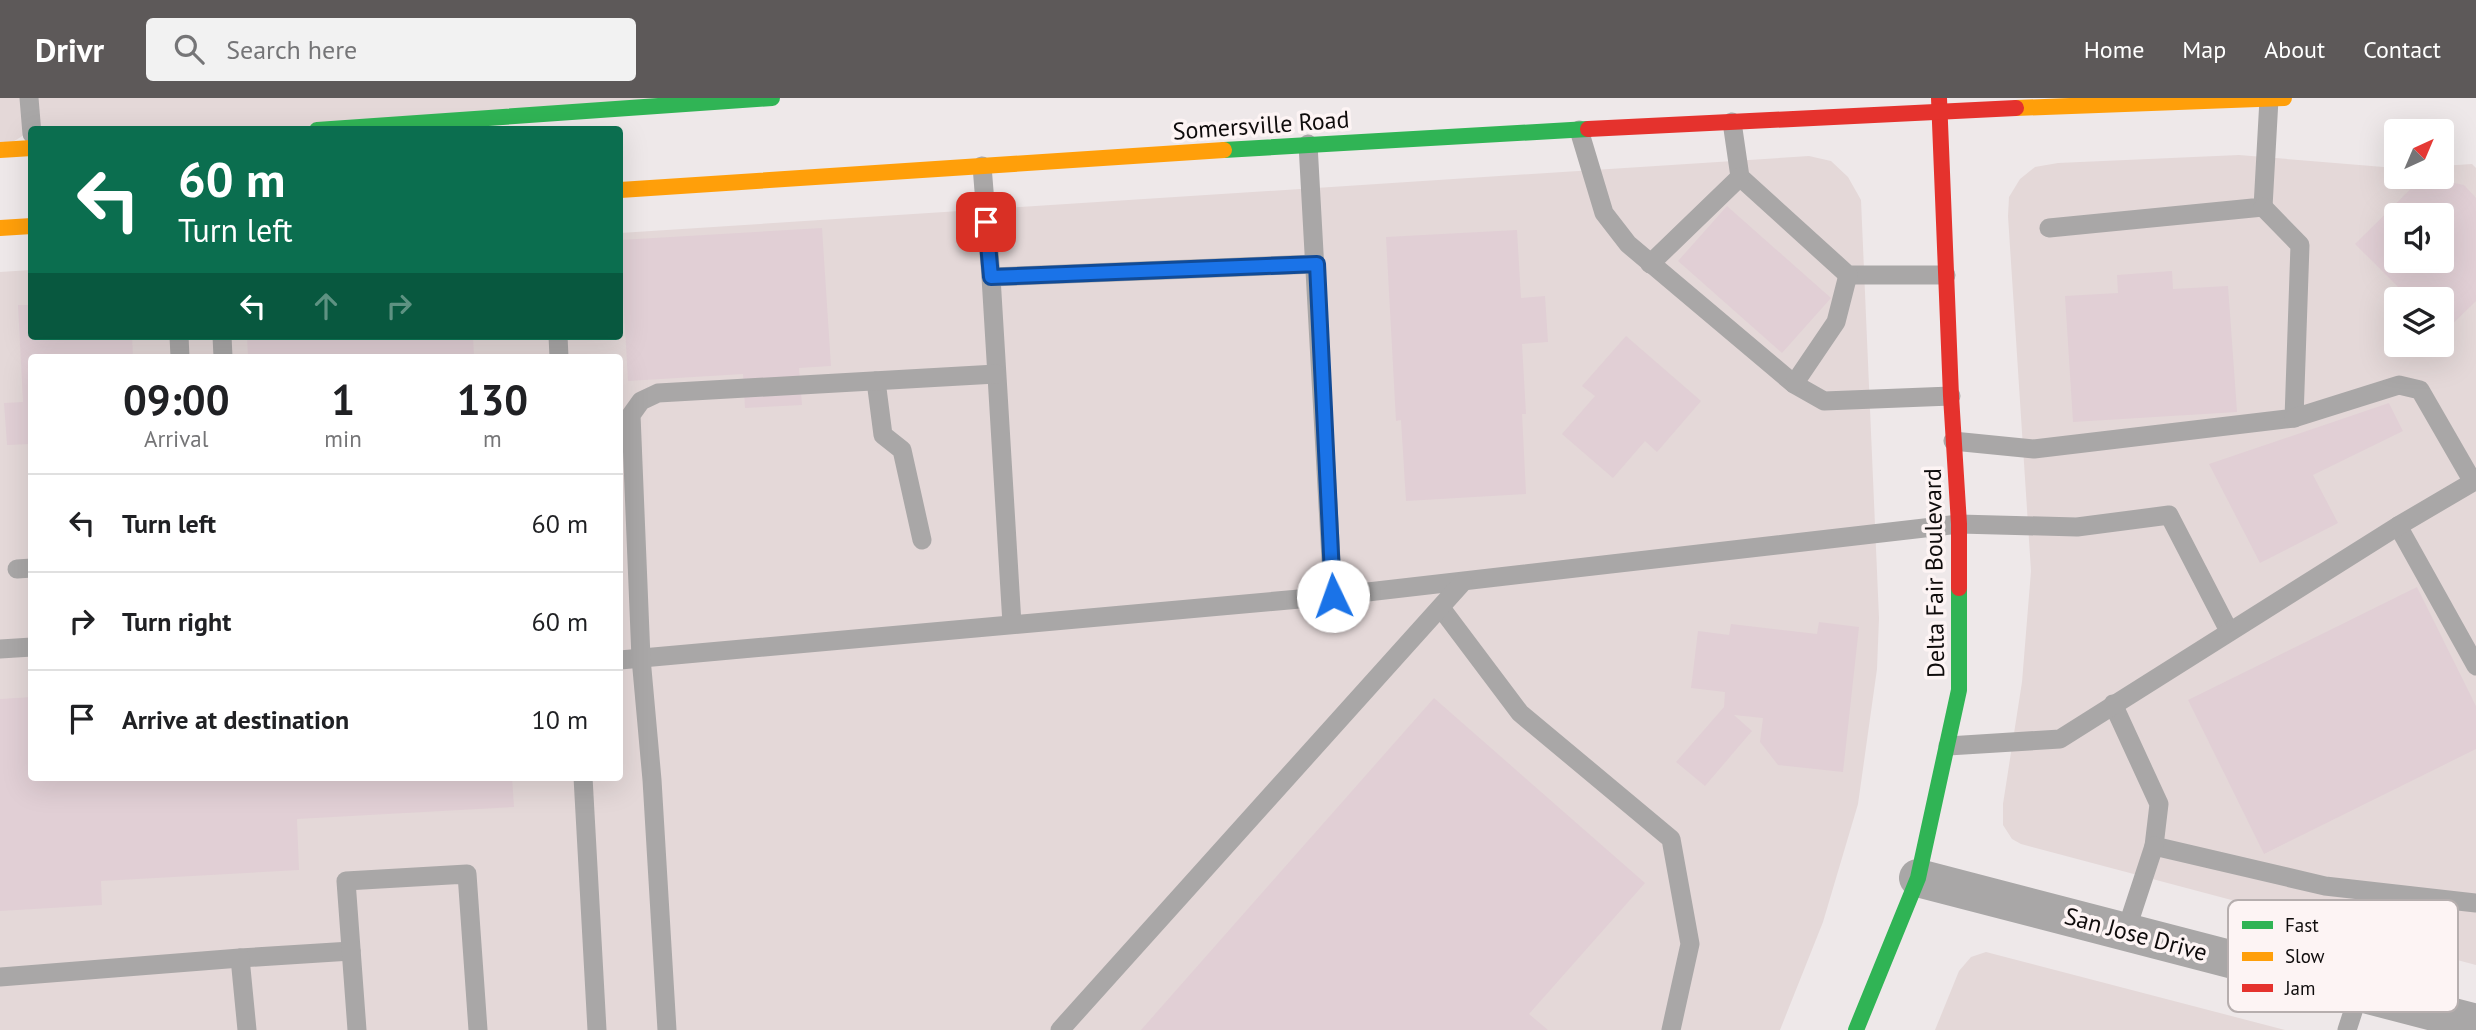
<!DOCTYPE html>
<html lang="en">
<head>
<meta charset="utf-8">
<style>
  :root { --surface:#fff; --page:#f2f2f2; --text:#202124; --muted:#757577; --line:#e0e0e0; --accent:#5d5959 }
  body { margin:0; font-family:"PT Sans",sans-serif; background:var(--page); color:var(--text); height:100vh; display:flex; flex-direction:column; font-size:26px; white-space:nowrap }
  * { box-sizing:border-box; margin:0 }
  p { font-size:23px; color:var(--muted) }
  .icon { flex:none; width:38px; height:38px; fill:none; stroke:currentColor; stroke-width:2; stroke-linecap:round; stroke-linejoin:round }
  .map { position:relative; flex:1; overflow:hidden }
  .sheet { position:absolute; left:28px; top:256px; width:595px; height:427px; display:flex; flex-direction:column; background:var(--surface); border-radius:7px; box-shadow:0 7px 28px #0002 }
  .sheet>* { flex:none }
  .guide { position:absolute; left:28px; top:28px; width:595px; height:214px; border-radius:7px; box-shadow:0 7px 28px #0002; background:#0b6e4f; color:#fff; overflow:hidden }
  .needle { width:46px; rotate:44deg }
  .fabs { position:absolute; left:2384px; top:21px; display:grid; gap:14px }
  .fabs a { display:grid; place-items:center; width:70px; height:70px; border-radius:7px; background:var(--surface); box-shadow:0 7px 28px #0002; font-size:35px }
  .pin { position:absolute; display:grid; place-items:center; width:60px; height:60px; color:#fff; margin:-30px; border-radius:14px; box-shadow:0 4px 10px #0006 }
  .me { position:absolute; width:77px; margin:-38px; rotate:357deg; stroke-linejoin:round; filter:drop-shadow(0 0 5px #0008) }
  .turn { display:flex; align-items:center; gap:24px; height:147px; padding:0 35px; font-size:32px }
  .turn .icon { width:91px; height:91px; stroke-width:2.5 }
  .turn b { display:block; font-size:49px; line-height:60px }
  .lanes { display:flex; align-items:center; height:66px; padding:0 35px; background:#0003; justify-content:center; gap:35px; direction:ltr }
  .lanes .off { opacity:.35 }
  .eta { display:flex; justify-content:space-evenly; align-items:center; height:119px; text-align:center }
  .eta b { font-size:42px; font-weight:600; line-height:49px }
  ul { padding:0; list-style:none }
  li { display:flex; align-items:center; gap:21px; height:98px; padding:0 35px; border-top:2px solid var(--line) }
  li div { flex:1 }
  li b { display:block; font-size:26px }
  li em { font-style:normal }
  header { display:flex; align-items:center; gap:42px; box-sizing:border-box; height:98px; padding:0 35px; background:var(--accent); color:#fff }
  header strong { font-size:33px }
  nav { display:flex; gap:38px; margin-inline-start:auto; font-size:24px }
  .search { width:490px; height:63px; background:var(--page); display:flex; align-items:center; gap:18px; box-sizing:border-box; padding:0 24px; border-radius:7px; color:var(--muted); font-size:26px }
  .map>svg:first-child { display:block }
  .built { fill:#e4d8d8; fill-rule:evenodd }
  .building { fill:#e1cfd5; fill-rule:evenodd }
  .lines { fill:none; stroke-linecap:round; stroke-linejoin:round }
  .lane { stroke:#a9a7a7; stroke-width:19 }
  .street { stroke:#a9a7a7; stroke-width:38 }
  .fast { stroke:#30b455; stroke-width:16 }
  .slow { stroke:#ff9f0a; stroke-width:16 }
  .jam { stroke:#e5322d; stroke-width:16 }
  .route-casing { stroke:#114b97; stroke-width:18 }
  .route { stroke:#1a73e8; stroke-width:12 }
  .labels { text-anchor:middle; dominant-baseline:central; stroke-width:7; stroke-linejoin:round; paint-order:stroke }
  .street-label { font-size:24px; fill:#0f0c0c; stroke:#fdf4f4 }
  .key { fill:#fdf4f4; stroke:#b6aeae; stroke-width:2 }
  .key-label { font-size:19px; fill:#0f0c0c }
</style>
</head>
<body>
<header>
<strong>Drivr</strong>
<div class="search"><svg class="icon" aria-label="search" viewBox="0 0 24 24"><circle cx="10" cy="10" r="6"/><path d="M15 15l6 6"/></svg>Search here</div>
<nav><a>Home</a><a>Map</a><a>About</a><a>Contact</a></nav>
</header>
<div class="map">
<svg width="2476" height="932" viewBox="0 0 2476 932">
  <rect width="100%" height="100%" fill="#eee8e9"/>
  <g class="built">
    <path d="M0,0h772l-455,31 -285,1 -32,20z"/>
    <path d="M2239,57l157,13v9h45v-11l31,-2 4,4v797l-455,-121 -9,-5 -9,-14v-21l19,-122 9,-111 -23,-355 1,-19 11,-18 15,-12 23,-4zM2396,117h45v46h-45zM2396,201h45v46h-45z"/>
    <path d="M1809,58l22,5 17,16 13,23 18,418 -2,51 -19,135 -35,118 -43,108h-1780v-758l31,-2 1,66h588v-103zM32,259h588v420h-588z"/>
    <path d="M1986,854l299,78h-350l24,-59 12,-14z"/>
  </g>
  <g class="building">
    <path d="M2423,79l41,8 12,13v103l-33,32 -2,-34h-31l-55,-55zM2396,117h45v46h-45z"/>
    <path d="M1727,108l104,92 -49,55 -104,-92z"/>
    <path d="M822,130l9,138 -32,2 3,37 -57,3 -2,-34 -115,7 -8,-141z"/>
    <path d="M1517,132l4,68 24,-2 3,46 -26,2 4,70h-4l4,80 -120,7 -5,-81 -5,1 -10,-184z"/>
    <path d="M2172,173l1,18 55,-3 9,126 -164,10 -8,-126 53,-3 -1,-18z"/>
    <path d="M18,207h14v31h100l1,21h-101v87l-25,1 -3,-42 19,-1z"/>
    <path d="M247,238h226l1,21h-226z"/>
    <path d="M1626,238l75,65 -44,51 -12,-11 -32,37 -51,-44 33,-38 -13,-10z"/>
    <path d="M2389,305l14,28 -90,44 25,48 -78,40 -51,-99z"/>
    <path d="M2417,489l59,119v43l-212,105 -76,-154z"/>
    <path d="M1819,524l40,5 -16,145 -65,-7 -18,-23 3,-24 -29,-3 18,16 -47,55 -29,-24 48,-55 1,-15 -34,-4 7,-57 31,4 2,-11 86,10z"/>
    <path d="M32,599v80h480l2,30 -217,12 2,51 -198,11 1,24 -102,6v-212z"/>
    <path d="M1434,600l211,185 -116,131 19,16h-407z"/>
  </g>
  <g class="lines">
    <g class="lane">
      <path d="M29,0l3,36"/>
      <path d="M1732,24l8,55 108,98h98"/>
      <path d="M1579,32l25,83 24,31 166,140 30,17 127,-5"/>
      <path d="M1308,46l25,452"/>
      <path d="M982,68l9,111 21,347"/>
      <path d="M2049,130l214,-21 6,-108"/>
      <path d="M1650,166l90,-87"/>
      <path d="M991,179l325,-13"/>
      <path d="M179,238l1,21"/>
      <path d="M222,238l1,21"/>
      <path d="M558,238l1,21"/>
      <path d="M876,283l7,54 19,15 20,90"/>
      <path d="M1794,286l42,-62 12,-47"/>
      <path d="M1953,343l81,8 260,-31 6,-173 -37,-38"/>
      <path d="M2398,428l78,140"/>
      <path d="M17,471l15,-1"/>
      <path d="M1441,510l79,105 151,126 19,105 -19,86"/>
      <path d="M0,551l32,-2"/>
      <path d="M620,562l713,-64 626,-72 118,3 92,-12 60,116"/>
      <path d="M2113,606l46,100 -5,42 171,40 151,17"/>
      <path d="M1948,648l112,-7 338,-213 75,-44 -53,-92 -21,-5 -105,33"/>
      <path d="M583,679l14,253"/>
      <path d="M2126,833l28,-85"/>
      <path d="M240,860l111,-7"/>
      <path d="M0,879l240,-19 7,72"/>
      <path d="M357,932l-11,-149 121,-7 11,156"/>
      <path d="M667,932l-15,-250 -11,-122 -10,-243 10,-14 17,-8 338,-19"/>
      <path d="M1060,932l403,-448"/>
      <path d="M2347,932l12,-37"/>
    </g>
    <path class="street" d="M1918,780l558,145"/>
    <g class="fast">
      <path d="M317,32l455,-32"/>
      <path d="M1224,52l364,-21"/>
      <path d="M1856,932l62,-152 41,-188v-102"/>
    </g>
    <g class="slow">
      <path d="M2016,10l268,-10"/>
      <path d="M0,52l32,-2"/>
      <path d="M620,92l604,-40"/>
      <path d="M0,130l32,-2"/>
    </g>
    <g class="jam">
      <path d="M1939,0l12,298 8,128v64"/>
      <path d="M1588,31l428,-21"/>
    </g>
  </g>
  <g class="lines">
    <defs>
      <path id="route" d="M986,124l5,55 326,-13 16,332"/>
    </defs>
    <use href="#route" class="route-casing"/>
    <use href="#route" class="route"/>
  </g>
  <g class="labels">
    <g class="street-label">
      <text transform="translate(1261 27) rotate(-4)">Somersville Road</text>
      <text transform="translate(1934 475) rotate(-91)">Delta Fair Boulevard</text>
      <text transform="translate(2136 836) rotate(15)">San Jose Drive</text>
    </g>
  </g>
  <rect x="2228" y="802" width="230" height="112" rx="10" class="key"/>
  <rect x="2242" y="823" width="31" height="8" fill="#30b455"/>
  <rect x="2242" y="854" width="31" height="9" fill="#ff9f0a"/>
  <rect x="2242" y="886" width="31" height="8" fill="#e5322d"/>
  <g class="key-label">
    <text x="2285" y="834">Fast</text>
    <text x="2285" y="865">Slow</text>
    <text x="2285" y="897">Jam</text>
  </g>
</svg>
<div class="fabs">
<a><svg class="needle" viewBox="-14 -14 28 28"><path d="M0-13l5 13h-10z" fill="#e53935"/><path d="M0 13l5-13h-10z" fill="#757577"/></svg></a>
<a><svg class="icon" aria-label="sound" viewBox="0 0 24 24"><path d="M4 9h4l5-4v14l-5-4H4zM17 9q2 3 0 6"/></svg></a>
<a><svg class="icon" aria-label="layers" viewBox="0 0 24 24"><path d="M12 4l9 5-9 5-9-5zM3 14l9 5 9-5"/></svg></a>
</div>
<div class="pin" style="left:986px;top:124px;background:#d93025"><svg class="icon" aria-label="arrive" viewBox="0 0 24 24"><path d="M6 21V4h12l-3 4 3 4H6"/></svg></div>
<svg class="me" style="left:1333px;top:498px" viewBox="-20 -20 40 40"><circle r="19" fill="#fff"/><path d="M0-13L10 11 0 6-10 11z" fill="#1a73e8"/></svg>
<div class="guide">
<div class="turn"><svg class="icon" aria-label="left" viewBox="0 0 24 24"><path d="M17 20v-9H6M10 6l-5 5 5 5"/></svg><div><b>60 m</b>Turn left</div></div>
<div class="lanes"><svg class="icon" aria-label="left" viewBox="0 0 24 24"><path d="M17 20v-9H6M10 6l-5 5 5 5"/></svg><svg class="icon off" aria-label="ahead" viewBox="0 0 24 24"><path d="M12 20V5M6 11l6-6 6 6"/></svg><svg class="icon off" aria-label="right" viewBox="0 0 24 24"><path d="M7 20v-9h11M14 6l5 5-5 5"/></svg></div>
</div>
<section class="sheet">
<div class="eta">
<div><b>09:00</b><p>Arrival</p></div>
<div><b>1</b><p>min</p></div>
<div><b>130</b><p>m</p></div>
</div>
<ul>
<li><svg class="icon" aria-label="left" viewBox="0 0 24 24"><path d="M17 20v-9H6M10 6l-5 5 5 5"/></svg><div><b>Turn left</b></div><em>60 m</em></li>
<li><svg class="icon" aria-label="right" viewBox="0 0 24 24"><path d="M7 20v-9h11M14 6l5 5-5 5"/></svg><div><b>Turn right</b></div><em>60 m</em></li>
<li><svg class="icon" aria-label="arrive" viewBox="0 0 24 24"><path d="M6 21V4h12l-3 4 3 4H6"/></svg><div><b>Arrive at destination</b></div><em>10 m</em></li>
</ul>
</section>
</div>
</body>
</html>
